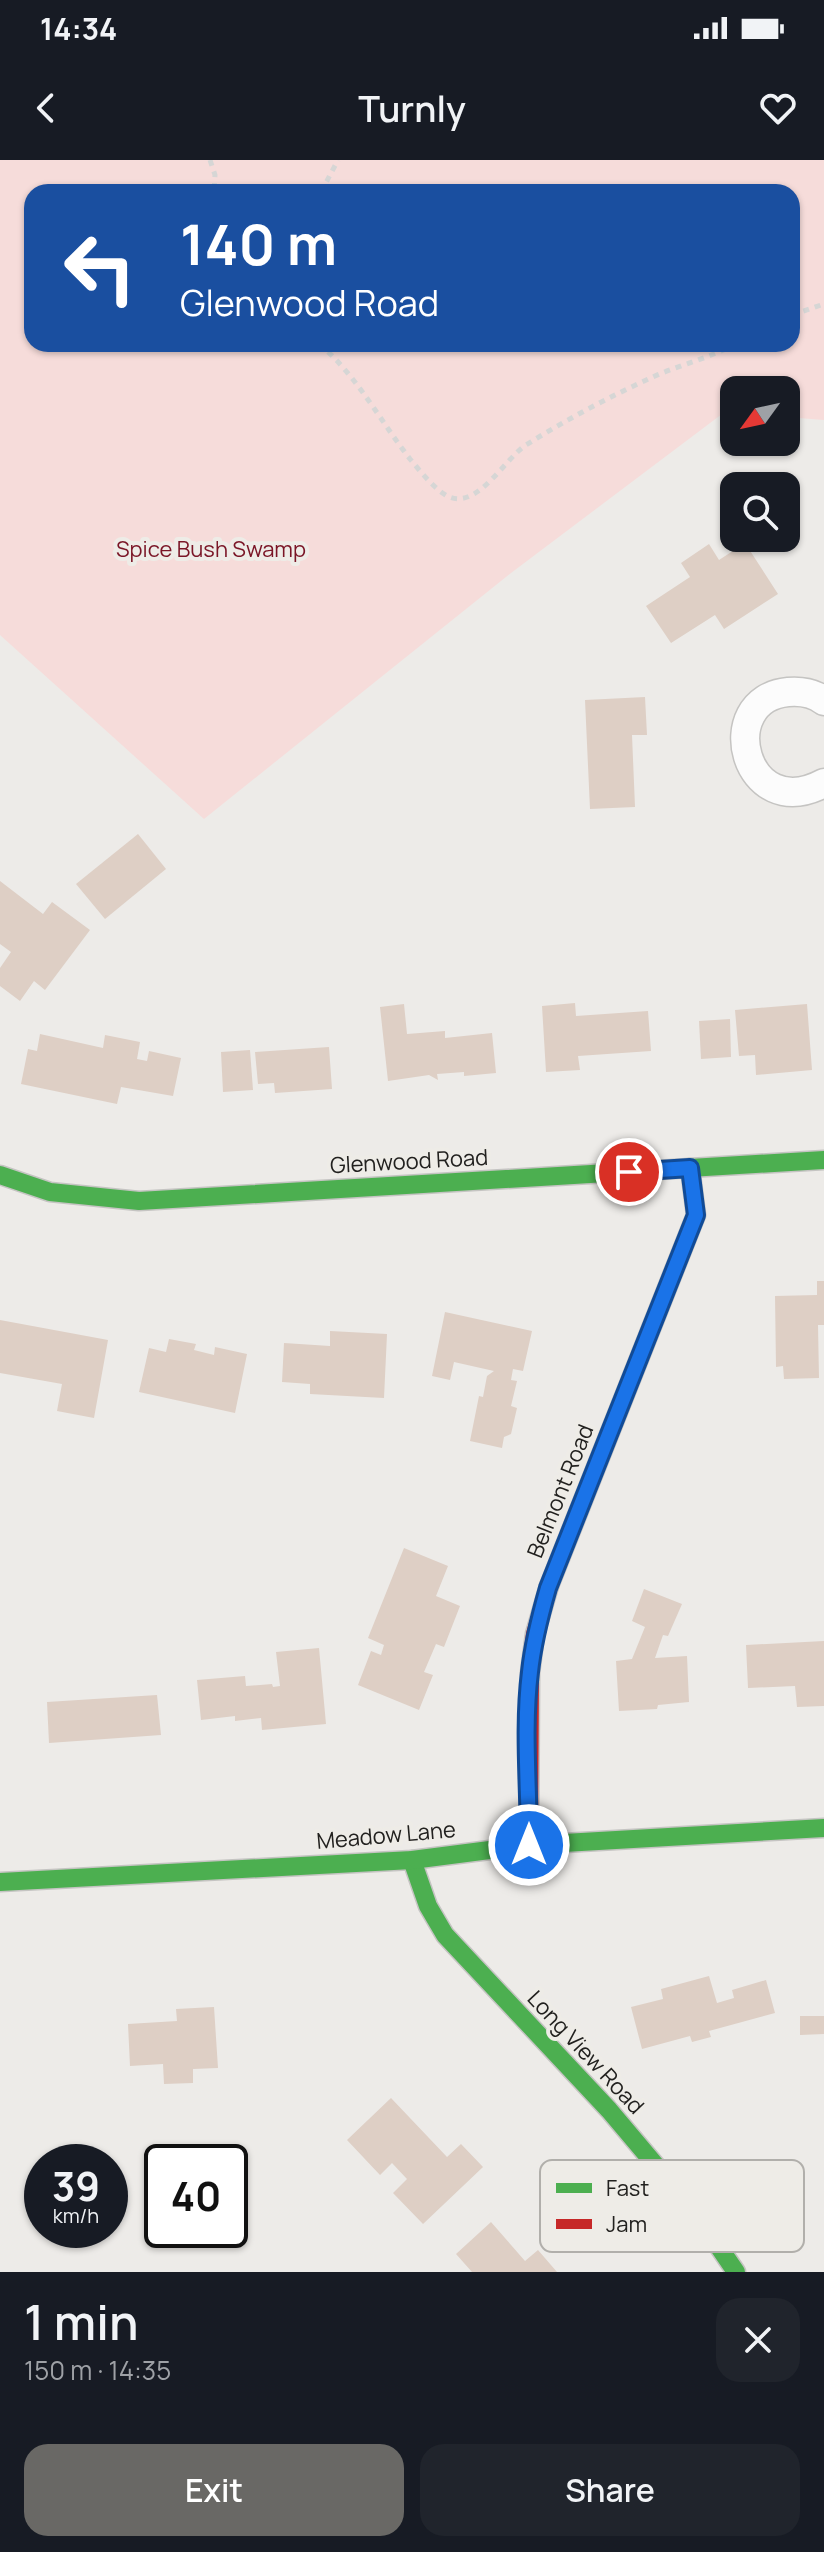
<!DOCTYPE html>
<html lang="en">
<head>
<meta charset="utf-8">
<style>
  :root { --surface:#171b24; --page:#20242c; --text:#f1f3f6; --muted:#9ea1a6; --accent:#696865 }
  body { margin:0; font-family:Manrope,sans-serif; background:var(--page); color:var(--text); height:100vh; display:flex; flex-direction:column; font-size:30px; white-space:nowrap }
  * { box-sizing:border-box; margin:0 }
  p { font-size:26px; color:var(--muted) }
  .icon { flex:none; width:44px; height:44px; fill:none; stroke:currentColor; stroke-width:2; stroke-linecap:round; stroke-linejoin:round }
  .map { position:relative; height:2112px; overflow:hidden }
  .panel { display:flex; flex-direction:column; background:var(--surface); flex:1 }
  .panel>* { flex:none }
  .hud { position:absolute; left:24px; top:24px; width:776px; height:168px; border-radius:24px; box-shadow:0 2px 6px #0004; background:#1a4fa0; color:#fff; overflow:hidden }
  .needle { width:52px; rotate:237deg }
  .fabs { position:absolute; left:720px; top:216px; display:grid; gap:16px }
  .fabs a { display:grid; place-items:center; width:80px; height:80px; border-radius:16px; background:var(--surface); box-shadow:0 2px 6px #0004; font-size:40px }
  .speed { position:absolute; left:24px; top:1984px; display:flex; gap:16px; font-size:40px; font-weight:700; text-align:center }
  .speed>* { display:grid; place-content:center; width:104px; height:104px; border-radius:50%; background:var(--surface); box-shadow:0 2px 6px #0004; line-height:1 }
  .speed small { font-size:20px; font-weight:400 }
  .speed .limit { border:4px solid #111; border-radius:12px; background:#fff; color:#111 }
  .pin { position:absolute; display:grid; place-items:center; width:68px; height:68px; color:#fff; margin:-34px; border:4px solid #fff; border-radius:50%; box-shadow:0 2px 8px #0007 }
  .me { position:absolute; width:88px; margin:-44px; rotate:0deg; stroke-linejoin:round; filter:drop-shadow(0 0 6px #0008) }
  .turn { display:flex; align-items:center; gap:28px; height:168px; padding:0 24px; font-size:36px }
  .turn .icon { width:104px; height:104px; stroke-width:2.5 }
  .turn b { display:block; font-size:56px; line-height:68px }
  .round { display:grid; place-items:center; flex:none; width:84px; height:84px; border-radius:24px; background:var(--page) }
  .overview { display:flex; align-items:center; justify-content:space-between; height:136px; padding:0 24px }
  h1 { font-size:48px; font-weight:600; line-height:60px }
  .cta { display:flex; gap:16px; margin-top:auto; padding:16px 24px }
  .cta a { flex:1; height:92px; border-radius:24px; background:var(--accent); color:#fff; font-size:32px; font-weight:600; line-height:92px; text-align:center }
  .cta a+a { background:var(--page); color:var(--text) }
  .status { display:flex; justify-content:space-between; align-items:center; height:56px; padding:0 40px; background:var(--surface); direction:ltr }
  .status svg { height:22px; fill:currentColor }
  header { display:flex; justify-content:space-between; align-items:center; height:104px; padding:0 24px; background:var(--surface); font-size:36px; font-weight:600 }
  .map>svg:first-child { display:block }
  .green { fill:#f6dcda; fill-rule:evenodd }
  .building { fill:#decfc5 }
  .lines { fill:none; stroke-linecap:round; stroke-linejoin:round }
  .street-casing { stroke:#c5c4c2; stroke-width:31 }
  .fast-casing { stroke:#c5c4c2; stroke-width:21 }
  .jam-casing { stroke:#c5c4c2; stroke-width:21 }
  .path { stroke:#d6d6d5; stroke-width:5; stroke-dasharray:6 6; stroke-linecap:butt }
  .street { stroke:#fcfcfc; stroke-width:28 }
  .fast { stroke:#4caf50; stroke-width:18 }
  .jam { stroke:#c62828; stroke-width:18 }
  .route-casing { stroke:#114b97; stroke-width:20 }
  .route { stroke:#1a73e8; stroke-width:14 }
  .labels { text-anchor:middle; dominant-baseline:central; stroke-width:8; stroke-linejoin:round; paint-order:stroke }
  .park-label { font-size:22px; fill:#7a1526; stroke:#eeece7 }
  .street-label { font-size:22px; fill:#22211f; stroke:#eeece7 }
  .key { fill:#eeece7; stroke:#b1afab; stroke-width:2 }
  .key-label { font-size:22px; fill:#22211f }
</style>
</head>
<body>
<div class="status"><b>14:34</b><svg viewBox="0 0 49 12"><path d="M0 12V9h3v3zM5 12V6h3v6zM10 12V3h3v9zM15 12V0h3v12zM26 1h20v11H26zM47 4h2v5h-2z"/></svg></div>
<header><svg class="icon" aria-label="back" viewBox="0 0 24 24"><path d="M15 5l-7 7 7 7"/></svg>Turnly<svg class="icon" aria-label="heart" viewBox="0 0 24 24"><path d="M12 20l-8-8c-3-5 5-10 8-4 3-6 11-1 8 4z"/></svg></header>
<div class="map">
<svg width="824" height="2112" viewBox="0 0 824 2112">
  <rect width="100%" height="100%" fill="#edebe8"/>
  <path class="green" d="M0,0h824v260l-38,-3v-27h-52v22l-8,-1 -215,162 -307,246 -204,-184zM32,32h760v152h-760z"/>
  <g class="building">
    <path d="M745,383l33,51 -54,35 -9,-14 -44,28 -25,-37 44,-29 -9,-14 28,-19 10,16z"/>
    <path d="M645,537l2,38h-15l3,72 -45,2 -5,-109z"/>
    <path d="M138,674l28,35 -61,50 -29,-35z"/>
    <path d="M0,721l43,33 9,-12 38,28 -45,60 -11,-9 -14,20 -20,-15v-18l11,-16 -11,-8z"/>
    <path d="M575,843l1,13 72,-5 3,40 -73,5 2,14 -34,2 -4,-66z"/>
    <path d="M404,844l3,30 38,-3v7l47,-5 4,40 -32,3v-4l-27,2 1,6 -9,-5 -41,6 -8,-74z"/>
    <path d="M807,844l5,66 -56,5 -1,-20 -16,1 -4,-46z"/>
    <path d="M730,859l1,38 -30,2 -2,-38z"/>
    <path d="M40,874l63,14 2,-13 35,7 -3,17 10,2 2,-10 32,7 -8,38 -52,-9 -4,17 -96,-20 7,-35 9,2z"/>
    <path d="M329,887l3,42 -57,4 -1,-10 -16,1 -3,-32z"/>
    <path d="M250,890l3,40 -30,2 -2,-40z"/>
    <path d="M817,1121h7v44h-6l1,53 -35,1 -1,-13 -7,1 -1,-71 42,-1z"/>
    <path d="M445,1152l87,19 -9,40 -10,-2 -2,11 6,1 -6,25 6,2 -6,26 -7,3 -2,11 -32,-7 9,-45 4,1 4,-21 7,-5 -40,-9 -4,18 -18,-4z"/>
    <path d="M0,1160l108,20 -14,78 -37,-7 5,-27 -62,-11z"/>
    <path d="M330,1171l57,3 -3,64 -74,-4v-10l-28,-2 2,-39 46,3z"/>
    <path d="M169,1179l27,5 -2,6 20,5 1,-8 32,7 -12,59 -96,-21 10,-44 17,4z"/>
    <path d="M404,1388l44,18 -12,30 24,10 -16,41 -8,-3 -12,28 9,3 -14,35 -61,-25 13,-34 10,4 3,-10 -16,-7z"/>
    <path d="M644,1429l38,15 -14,32 -5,-1 -8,23 32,-2 2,46 -31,3 -1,4 -38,2 -3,-50 16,-2 13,-32 -13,-6z"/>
    <path d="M824,1481v65l-27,1 -2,-21 -47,2 -2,-43z"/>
    <path d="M319,1488l7,76 -64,6 -1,-12 -26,3v-5l-34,4 -4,-40 48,-4 1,10 26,-2 1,3 7,-1 -4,-34z"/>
    <path d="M157,1535l4,40 -112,8 -2,-41z"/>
    <path d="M709,1816l8,27 17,-5 -2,-8 34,-10 9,33 -66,18 2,6 -19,5 -2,-6 -48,13 -11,-42 32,-8 -2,-10z"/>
    <path d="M214,1847l4,61 -25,1v14l-29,1 -1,-20 -33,2 -2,-42 49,-3 -1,-12z"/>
    <path d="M800,1856h24v18l-24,1z"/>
    <path d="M391,1938l56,59 14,-13 22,23 -60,57 -30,-31 14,-14 -15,-16 -12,12 -33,-35z"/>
    <path d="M491,2062l34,39 13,-11 19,22h-85l-16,-18z"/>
  </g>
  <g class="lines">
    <defs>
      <path id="street" d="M824,541c-10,-8 -24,-10 -36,-9 -75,7 -44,134 36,91"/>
      <g id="fast">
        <path d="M0,1015l50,17 89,9 685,-41"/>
        <path d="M549,1426l147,-371 -6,-47"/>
        <path d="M412,1700l16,46 17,29 164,175 86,102 41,60"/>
        <path d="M0,1722l412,-22 117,-15 295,-17"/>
      </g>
      <path id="jam" d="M529,1685l1,-172 5,-39 14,-48"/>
    </defs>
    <use href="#street" class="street-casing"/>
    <use href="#fast" class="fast-casing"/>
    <use href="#jam" class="jam-casing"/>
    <g class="path">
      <path d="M210,0l5,15 -1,17"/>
      <path d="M321,32l17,-32"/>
      <path d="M792,155l32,-11"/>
      <path d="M319,184c36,29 62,78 91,115 10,12 21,26 34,35 31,21 59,-34 82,-49 41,-26 85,-49 129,-69 27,-12 55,-18 80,-32"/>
    </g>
    <use href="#street" class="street"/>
    <use href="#fast" class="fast"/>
    <use href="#jam" class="jam"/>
  </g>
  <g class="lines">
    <defs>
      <path id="route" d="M529,1685c0,-57 -6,-117 1,-173 3,-29 10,-56 18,-84l148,-373 -6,-47 -61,4"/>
    </defs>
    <use href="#route" class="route-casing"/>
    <use href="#route" class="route"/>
  </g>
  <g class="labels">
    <g class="park-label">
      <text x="211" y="389">Spice Bush Swamp</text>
    </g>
    <g class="street-label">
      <text transform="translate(409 1001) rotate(-3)">Glenwood Road</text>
      <text transform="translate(560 1331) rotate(-68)">Belmont Road</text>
      <text transform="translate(386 1675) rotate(-5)">Meadow Lane</text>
      <text transform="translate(586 1892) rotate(47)">Long View Road</text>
    </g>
  </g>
  <rect x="540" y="2000" width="264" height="92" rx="12" class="key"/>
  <rect x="556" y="2023" width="36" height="10" fill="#4caf50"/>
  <rect x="556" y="2059" width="36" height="10" fill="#c62828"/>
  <g class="key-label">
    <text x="606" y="2036">Fast</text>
    <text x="606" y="2072">Jam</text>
  </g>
</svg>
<div class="fabs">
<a><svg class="needle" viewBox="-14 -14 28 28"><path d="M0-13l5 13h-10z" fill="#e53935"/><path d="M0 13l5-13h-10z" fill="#9ea1a6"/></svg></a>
<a><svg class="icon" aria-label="search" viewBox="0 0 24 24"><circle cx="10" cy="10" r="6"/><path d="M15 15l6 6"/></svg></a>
</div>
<div class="speed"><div>39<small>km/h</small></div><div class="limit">40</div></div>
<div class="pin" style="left:629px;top:1012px;background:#d93025"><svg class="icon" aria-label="arrive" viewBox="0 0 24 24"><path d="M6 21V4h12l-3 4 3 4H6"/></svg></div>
<svg class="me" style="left:529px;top:1685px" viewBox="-20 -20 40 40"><circle r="17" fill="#1a73e8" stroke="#fff" stroke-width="3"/><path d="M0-11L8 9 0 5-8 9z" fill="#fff"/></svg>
<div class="hud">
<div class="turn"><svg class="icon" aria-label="left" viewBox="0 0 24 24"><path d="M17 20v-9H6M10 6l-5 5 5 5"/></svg><div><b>140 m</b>Glenwood Road</div></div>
</div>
</div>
<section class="panel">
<div class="overview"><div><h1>1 min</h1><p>150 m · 14:35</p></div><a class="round"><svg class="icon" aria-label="close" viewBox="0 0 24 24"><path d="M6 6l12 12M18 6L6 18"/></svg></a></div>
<div class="cta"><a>Exit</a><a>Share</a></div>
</section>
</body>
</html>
